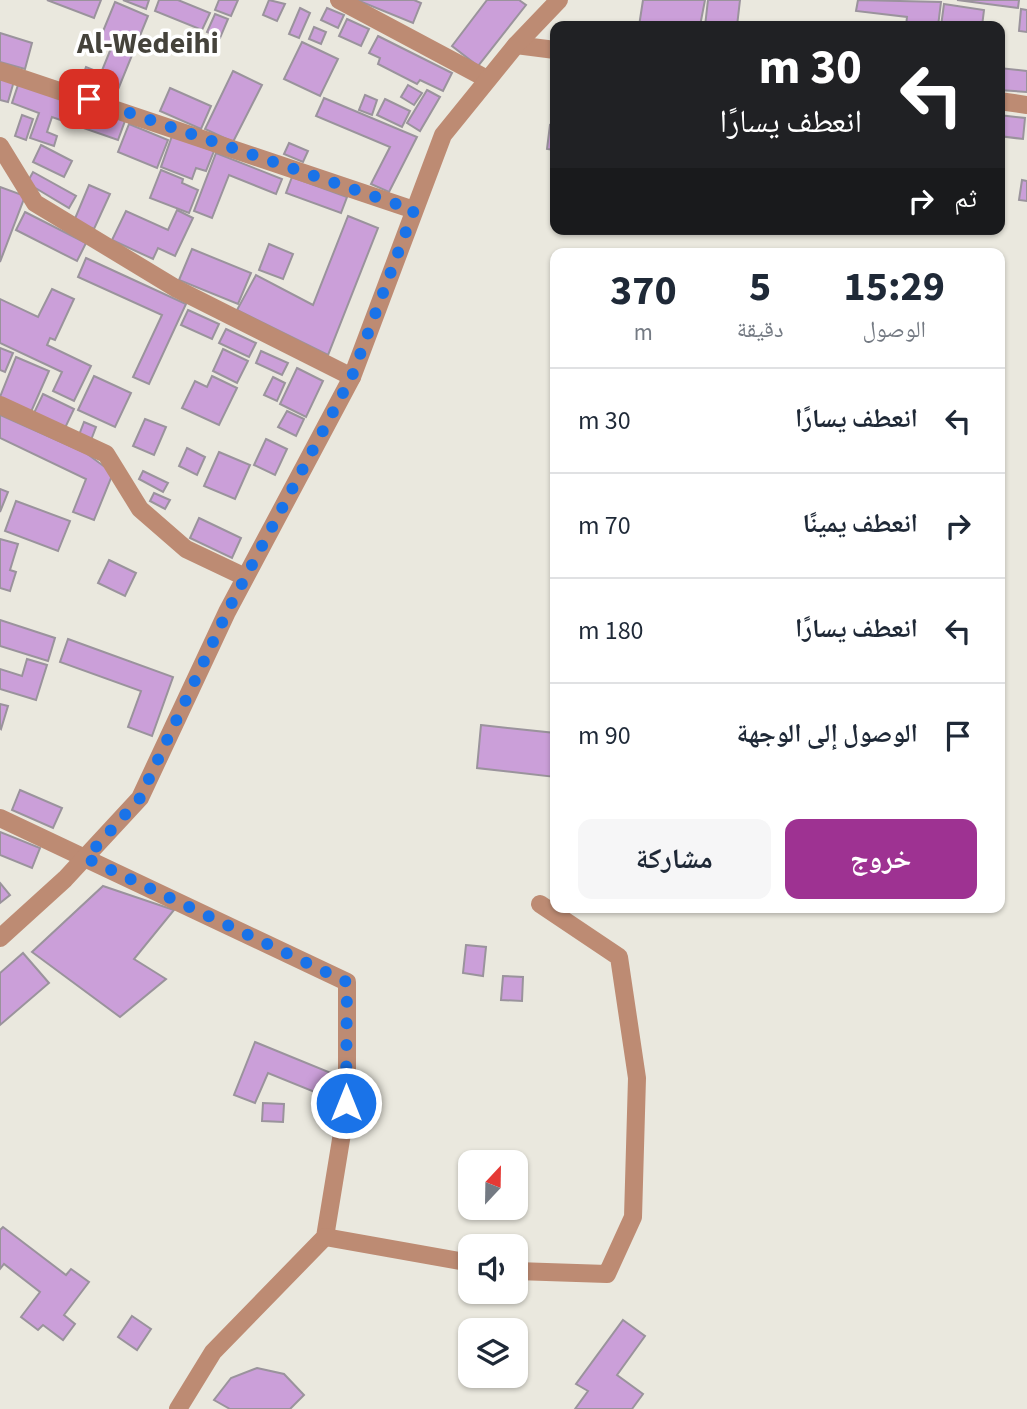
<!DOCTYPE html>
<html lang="ar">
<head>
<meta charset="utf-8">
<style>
  :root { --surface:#fff; --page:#f6f6f7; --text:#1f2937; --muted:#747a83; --line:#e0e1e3; --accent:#9e3292 }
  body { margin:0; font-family:"Source Sans 3","Noto Naskh Arabic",sans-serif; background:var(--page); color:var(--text); direction:rtl; height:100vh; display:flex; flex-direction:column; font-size:26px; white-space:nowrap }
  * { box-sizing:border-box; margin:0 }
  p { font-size:23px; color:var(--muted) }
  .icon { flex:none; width:38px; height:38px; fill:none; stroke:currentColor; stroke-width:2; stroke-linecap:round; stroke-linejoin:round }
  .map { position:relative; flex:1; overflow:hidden; direction:ltr }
  .panel { position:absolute; left:550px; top:248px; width:455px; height:665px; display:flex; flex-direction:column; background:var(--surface); border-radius:14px; box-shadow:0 2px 5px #0004; direction:rtl }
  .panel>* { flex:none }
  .hud { position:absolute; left:550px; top:21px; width:455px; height:214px; border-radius:14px; box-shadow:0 2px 5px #0004; direction:rtl; background:#202124; color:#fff; overflow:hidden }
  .needle { width:46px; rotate:22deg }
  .buttons { position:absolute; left:458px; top:1150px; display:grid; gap:14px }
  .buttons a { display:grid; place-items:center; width:70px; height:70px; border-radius:14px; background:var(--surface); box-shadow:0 2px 5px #0004; font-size:35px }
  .pin { position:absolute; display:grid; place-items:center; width:60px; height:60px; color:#fff; margin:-30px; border-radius:14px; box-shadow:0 4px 10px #0006 }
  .me { position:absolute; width:77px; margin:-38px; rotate:0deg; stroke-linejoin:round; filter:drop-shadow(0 0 5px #0008) }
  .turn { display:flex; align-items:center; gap:24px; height:147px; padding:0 28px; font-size:32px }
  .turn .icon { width:91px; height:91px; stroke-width:2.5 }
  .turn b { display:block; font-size:49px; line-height:60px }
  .then { display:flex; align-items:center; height:66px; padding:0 28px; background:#0003; gap:14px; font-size:26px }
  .eta { display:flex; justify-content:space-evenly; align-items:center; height:119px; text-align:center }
  .eta b { font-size:42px; font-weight:700; line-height:49px }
  .action { display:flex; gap:14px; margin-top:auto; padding:14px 28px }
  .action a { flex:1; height:80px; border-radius:14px; background:var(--accent); color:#fff; font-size:28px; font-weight:700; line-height:80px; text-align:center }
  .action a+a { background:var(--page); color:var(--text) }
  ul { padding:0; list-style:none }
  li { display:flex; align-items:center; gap:21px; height:105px; padding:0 28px; border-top:2px solid var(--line) }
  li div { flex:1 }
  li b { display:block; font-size:26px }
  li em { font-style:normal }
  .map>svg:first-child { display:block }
  .building { fill:#cb9fd9; stroke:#9a939c; stroke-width:2 }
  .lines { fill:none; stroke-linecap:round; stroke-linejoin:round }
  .street { stroke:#bd8b73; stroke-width:18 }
  .route { stroke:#1a73e8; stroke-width:12; stroke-dasharray:0 21.6 }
  .labels { text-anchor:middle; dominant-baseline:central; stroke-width:7; stroke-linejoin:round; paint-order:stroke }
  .district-label { font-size:30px; font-weight:bold; fill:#45433b; stroke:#fff }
</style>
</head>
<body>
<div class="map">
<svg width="1027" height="1409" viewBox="0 0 1027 1409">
  <rect width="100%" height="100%" fill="#eae8de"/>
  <g class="building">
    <path d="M47,0h54l-7,18z"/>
    <path d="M123,0h26l-3,9z"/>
    <path d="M159,0h19l32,13 -8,17 -47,-19z"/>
    <path d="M219,0h19l-7,16 -16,-6z"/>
    <path d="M269,0l16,4 -8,17 -14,-6z"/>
    <path d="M357,0h57l7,3 -8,20z"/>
    <path d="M487,0h32l7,5 -48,61 -26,-20z"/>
    <path d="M643,0h62l-5,26h-61z"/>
    <path d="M708,0h32l-3,26h-32z"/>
    <path d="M858,0l83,2 -3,24h-32l1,-9 -51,-6z"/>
    <path d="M957,0h62l-1,8z"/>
    <path d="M115,2l33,14 -33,81 -35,-14 6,-16 15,6 11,-27 -13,-5z"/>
    <path d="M944,4l40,6 -2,16h-41z"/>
    <path d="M300,8l10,5 -11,25 -10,-4z"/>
    <path d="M327,8l17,7 -6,13 -17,-8z"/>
    <path d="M1021,9l6,1v22l-8,-1z"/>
    <path d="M215,14l13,5 -8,19 -13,-6z"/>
    <path d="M347,19l22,10 -8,17 -22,-10z"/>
    <path d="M314,27l12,5 -5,12 -12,-5z"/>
    <path d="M0,33l32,10 -7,26 -25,-7z"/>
    <path d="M378,36l74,37 -9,18 -23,-11 -3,4 -39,-20 2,-6 -11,-5z"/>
    <path d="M302,42l36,17 -18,37 -36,-17z"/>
    <path d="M999,68l28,3v21l-28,-2z"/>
    <path d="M233,71l29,14 -29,57 -28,-13z"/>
    <path d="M0,77l14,4 -6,21 -8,-2z"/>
    <path d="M19,82l107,36 -8,22 -66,-23 -5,15 10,4 -3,10 -24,-8 9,-25 -27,-10z"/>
    <path d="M408,85l14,8 -8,12 -13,-8z"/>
    <path d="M170,88l41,18 -10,23 -41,-18z"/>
    <path d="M427,90l13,7 -20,34 -13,-8z"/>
    <path d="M365,95l12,5 -5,15 -13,-5z"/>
    <path d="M324,98l93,39 -28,55 -18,-8 19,-37 -74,-31z"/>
    <path d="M385,99l25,12 -8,16 -25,-12z"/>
    <path d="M22,115l11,4 -7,21 -11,-4z"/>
    <path d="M999,115l26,3 -2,21 -24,-3z"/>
    <path d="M129,124l39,16 -11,28 -39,-16z"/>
    <path d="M550,125l5,1v24l-8,-1z"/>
    <path d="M172,136l42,15 -8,20 -10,-3 -4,11 -31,-12z"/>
    <path d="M289,143l19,8 -5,11 -19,-8z"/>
    <path d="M41,145l31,16 -8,16 -31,-15z"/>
    <path d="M216,153l66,26 -6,15 -47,-19 -17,43 -18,-7z"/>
    <path d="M161,170l22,9 -1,4 16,7 -9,23 -39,-15z"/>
    <path d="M33,172l43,24 -7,12 -42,-25z"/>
    <path d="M292,177l55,20 -6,16 -55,-20z"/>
    <path d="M1022,180l5,1v20l-8,-1z"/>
    <path d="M89,185l21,9 -16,35 -20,-8z"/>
    <path d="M0,187l25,9 -25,66z"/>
    <path d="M177,210l16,8 -18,38 -17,-8 -5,11 -41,-19 14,-29 42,19z"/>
    <path d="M25,212l61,31 -9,18 -61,-31z"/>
    <path d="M348,216l30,12 -50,127 -91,-45 19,-35 57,30z"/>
    <path d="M269,244l24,10 -10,25 -24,-9z"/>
    <path d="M192,249l59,24 -13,31 -59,-24z"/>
    <path d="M86,258l100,46 -37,80 -16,-7 29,-62 -84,-38z"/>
    <path d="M52,289l22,10 -19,41 -5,-2 -3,7 44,21 -17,35 -21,-10 9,-19 -62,-29v-44l38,18z"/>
    <path d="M188,310l31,14 -7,15 -31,-14z"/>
    <path d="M226,329l30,14 -7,14 -30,-14z"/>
    <path d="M0,348l13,5 -8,19 -5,-2z"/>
    <path d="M223,349l25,12 -11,22 -24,-12z"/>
    <path d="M261,351l27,12 -6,12 -26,-12z"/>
    <path d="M16,357l33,14 -18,41 -31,-15z"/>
    <path d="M297,368l26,13 -17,36 -26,-13z"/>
    <path d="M94,376l37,17 -16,34 -37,-17z"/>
    <path d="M212,376l25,12 -18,37 -37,-17 13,-27 12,6z"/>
    <path d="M273,377l12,6 -8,18 -13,-6z"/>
    <path d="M43,394l31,15 -9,19 -31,-15z"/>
    <path d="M287,411l17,8 -8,17 -18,-9z"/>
    <path d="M0,415l86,38 27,20 -19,47 -21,-8 13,-33 -86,-41z"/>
    <path d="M145,419l21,8 -12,28 -21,-9z"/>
    <path d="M84,422l12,5 -5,13 -12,-5z"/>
    <path d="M266,439l21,10 -12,26 -21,-10z"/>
    <path d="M187,448l18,9 -8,18 -18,-9z"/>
    <path d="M219,452l31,13 -15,34 -31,-13z"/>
    <path d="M143,471l25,12 -5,9 -24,-13z"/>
    <path d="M0,489l8,3 -8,20z"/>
    <path d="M154,493l16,7 -5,9 -15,-8z"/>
    <path d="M16,501l54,20 -12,30 -53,-20z"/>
    <path d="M199,518l42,20 -9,20 -42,-20z"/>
    <path d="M0,539l18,5 -8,26 6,2 -6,19 -10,-3z"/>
    <path d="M109,560l27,13 -11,23 -27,-13z"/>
    <path d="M0,620l55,18 -7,23 -48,-15z"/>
    <path d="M68,639l105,38 -21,59 -24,-9 13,-36 -81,-29z"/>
    <path d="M27,659l20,6 -11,35 -36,-11v-20l22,7z"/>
    <path d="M0,704l8,2 -7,23 -1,-1z"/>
    <path d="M481,725l74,8v44l-78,-9z"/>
    <path d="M20,790l42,18 -9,20 -41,-18z"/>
    <path d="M0,832l40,16 -8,20 -32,-13z"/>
    <path d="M0,883l10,12 -10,8z"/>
    <path d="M103,886l71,24 -40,49 32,20 -46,38 -88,-65z"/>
    <path d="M466,945l20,2 -3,29 -20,-3z"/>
    <path d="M23,953l26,30 -49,42v-52z"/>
    <path d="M503,976l20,1 -1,24 -21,-1z"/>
    <path d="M255,1042l76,31 -9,22 -54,-22 -13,30 -21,-8z"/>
    <path d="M263,1103l21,1 -1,18 -21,-1z"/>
    <path d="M3,1227l63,48 5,-6 18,13 -25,33 11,9 -12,16 -20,-15 -5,5 -17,-13 19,-25 -36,-28 -4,5v-39z"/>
    <path d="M132,1316l19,13 -14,21 -19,-13z"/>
    <path d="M623,1320l22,16 -28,39 26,19 -11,15h-57l13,-18 -12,-7z"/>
    <path d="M257,1368l27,6 20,21 -14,14h-60l-16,-9 17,-22z"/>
  </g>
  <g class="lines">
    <g class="street">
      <path d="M339,0l148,79"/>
      <path d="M516,45l39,5"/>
      <path d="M0,71l414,139"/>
      <path d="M999,101l28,4"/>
      <path d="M0,146l35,57 142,86 175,88"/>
      <path d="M0,405l106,49 34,55 46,40 59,28"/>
      <path d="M0,818l347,164v121l-22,134 -112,115 -35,57"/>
      <path d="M0,938l65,-59 75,-81 87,-186 125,-235 91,-242 73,-90 43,-45"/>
      <path d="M325,1237l146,26"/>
      <path d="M516,1271l91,3 26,-57 4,-139 -18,-121 -79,-53"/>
    </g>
  </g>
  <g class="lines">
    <path class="route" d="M89,99l325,111 -62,166 -125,236 -87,186 -54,60 261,124 -1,121"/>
  </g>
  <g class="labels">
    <g class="district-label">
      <text x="148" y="43">Al-Wedeihi</text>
    </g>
  </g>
</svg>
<div class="buttons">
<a><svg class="needle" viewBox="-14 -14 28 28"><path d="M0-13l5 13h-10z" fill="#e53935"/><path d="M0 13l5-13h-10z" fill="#747a83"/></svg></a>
<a><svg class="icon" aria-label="sound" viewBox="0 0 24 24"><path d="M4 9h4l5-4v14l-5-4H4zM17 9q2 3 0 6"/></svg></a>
<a><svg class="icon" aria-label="layers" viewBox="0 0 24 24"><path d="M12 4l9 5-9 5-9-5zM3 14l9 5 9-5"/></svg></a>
</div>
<div class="pin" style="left:89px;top:99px;background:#d93025"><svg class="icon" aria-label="arrive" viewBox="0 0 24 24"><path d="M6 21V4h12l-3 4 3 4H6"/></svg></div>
<svg class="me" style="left:346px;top:1103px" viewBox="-20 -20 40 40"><circle r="17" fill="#1a73e8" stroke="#fff" stroke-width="3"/><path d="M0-11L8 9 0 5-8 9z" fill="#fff"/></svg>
<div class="hud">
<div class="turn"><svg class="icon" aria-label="left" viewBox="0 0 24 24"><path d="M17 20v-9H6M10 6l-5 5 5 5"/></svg><div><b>30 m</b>انعطف يسارًا</div></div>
<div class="then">ثم<svg class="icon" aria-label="right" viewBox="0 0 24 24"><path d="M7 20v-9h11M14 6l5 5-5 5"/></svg></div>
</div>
<section class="panel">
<div class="eta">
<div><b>15:29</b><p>الوصول</p></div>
<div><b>5</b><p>دقيقة</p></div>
<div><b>370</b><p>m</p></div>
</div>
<ul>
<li><svg class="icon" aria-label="left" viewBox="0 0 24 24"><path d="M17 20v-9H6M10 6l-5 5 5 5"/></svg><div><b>انعطف يسارًا</b></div><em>30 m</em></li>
<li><svg class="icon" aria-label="right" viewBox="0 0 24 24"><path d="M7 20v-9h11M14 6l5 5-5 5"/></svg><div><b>انعطف يمينًا</b></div><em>70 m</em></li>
<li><svg class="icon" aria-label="left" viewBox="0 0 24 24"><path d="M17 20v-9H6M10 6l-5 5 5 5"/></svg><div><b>انعطف يسارًا</b></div><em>180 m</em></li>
<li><svg class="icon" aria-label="arrive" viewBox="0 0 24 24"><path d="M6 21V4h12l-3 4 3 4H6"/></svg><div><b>الوصول إلى الوجهة</b></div><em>90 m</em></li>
</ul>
<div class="action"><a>خروج</a><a>مشاركة</a></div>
</section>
</div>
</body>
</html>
